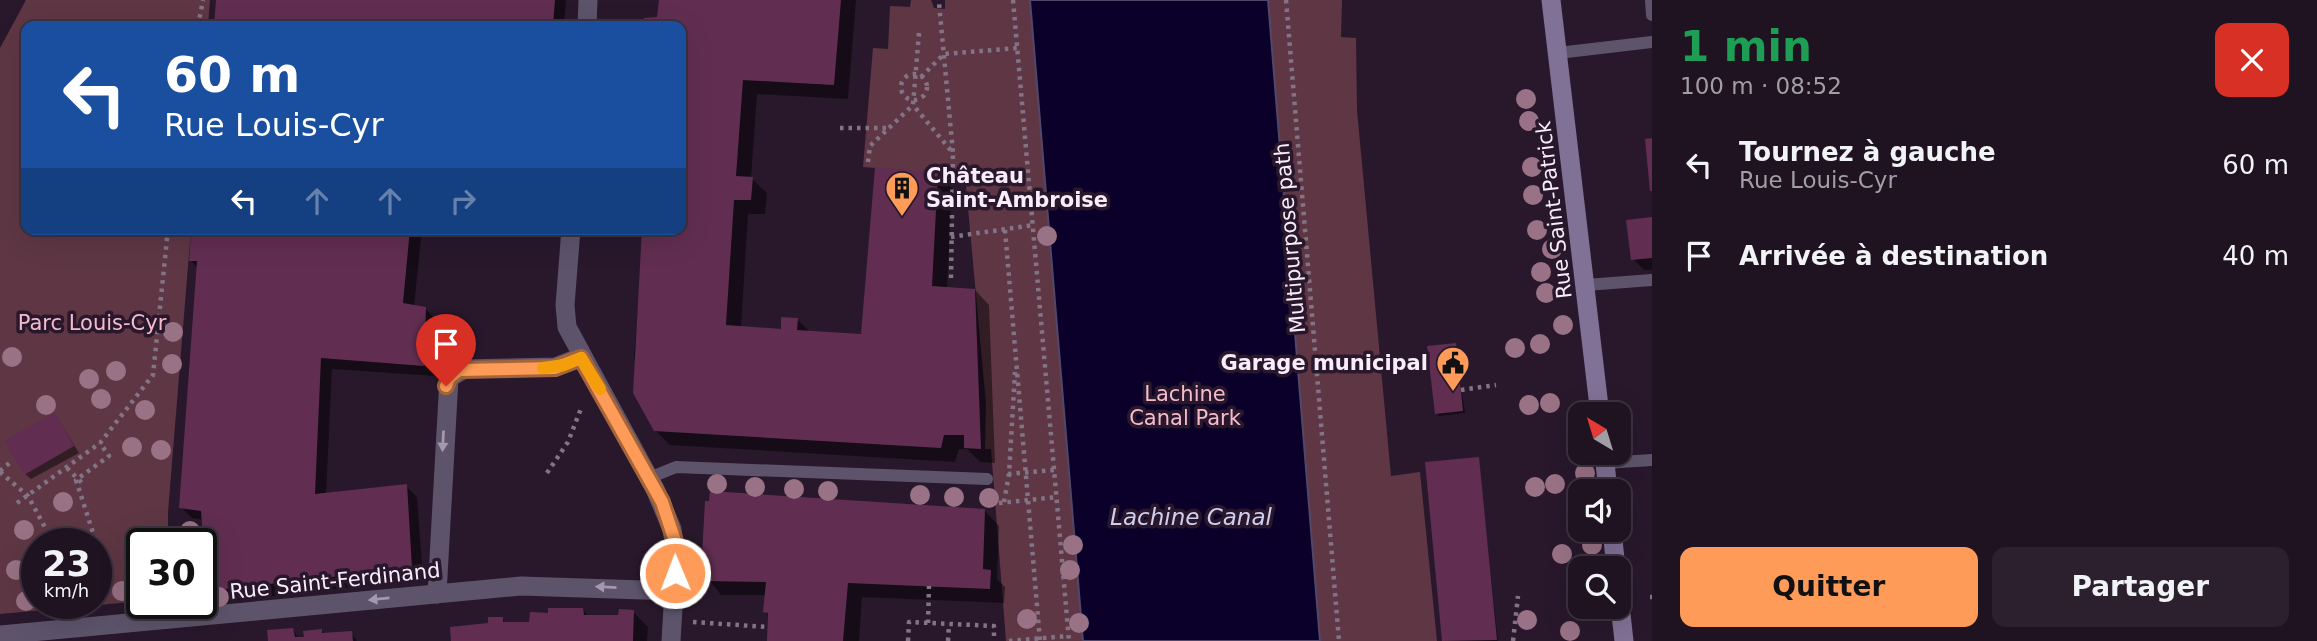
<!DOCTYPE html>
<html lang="fr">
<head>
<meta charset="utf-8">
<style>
  :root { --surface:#1f1221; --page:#2c202e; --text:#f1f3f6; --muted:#a19ea5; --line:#3c323f; --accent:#fe9b58 }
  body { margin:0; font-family:"DejaVu Sans",sans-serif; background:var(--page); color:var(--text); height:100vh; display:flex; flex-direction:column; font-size:26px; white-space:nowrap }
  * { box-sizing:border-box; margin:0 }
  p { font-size:23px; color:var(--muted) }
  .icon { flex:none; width:38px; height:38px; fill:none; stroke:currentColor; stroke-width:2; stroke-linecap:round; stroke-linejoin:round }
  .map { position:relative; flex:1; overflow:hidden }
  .drawer { display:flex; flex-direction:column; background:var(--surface); width:665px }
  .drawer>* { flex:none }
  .guide { position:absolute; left:21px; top:21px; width:665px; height:214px; border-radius:14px; box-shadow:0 7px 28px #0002,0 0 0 2px var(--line); background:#1a4fa0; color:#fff; overflow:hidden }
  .needle { width:46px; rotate:322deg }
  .buttons { position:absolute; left:1568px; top:402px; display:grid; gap:14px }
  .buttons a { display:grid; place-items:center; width:63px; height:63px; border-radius:14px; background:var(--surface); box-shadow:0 7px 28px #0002,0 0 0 2px var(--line); font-size:35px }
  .speed { position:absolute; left:21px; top:528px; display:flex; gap:14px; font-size:35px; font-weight:700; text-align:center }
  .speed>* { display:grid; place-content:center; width:91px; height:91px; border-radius:50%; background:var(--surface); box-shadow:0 7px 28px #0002,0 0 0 2px var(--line); line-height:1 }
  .speed small { font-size:18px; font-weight:400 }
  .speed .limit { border:4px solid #111; border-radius:10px; background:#fff; color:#111 }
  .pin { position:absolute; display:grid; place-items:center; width:60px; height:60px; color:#fff; margin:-72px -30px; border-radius:50% 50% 50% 0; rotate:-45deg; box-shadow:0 0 7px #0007 }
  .pin .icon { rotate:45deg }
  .me { position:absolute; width:77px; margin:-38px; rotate:359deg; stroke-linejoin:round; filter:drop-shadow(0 0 5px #0008) }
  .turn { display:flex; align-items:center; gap:24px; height:147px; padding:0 28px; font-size:32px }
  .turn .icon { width:91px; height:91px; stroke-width:2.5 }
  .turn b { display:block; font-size:49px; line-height:60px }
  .lanes { display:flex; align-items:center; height:66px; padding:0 28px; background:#0003; justify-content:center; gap:35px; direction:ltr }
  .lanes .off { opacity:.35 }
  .round { display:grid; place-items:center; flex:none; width:74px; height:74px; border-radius:14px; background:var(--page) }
  .summary { display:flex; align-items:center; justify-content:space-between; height:119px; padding:0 28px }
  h1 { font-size:42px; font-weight:700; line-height:52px; color:#1e9e55 }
  .action { display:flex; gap:14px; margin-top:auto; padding:14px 28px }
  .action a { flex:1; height:80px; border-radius:14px; background:var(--accent); color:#111; font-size:28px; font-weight:700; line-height:80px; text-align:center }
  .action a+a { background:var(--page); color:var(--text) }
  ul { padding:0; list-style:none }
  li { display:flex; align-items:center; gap:21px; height:91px; padding:0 28px }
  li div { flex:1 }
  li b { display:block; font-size:26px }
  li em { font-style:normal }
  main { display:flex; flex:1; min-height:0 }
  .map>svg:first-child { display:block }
  .green { fill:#5f3744; fill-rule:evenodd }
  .water { fill:#0a002a; stroke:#524769; stroke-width:2 }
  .shadow { fill:#0007 }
  .building { fill:#612e51 }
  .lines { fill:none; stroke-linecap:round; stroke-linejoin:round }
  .path { stroke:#837485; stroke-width:4.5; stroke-dasharray:3.5 5; stroke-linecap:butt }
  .service { stroke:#5d546b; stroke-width:12 }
  .minor { stroke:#5d546b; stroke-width:19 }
  .secondary { stroke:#807196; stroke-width:19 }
  .tree { fill:#997285 }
  .oneway { fill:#a399ac }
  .route-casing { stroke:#a56539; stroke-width:18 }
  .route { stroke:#fe9b58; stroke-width:12 }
  .slow { stroke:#f59e0b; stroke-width:12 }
  .labels { text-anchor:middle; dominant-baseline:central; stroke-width:7; stroke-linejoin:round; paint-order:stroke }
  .poi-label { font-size:21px; font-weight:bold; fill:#f9edfb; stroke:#29182c; text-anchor:start }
  .street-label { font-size:21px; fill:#f9edfb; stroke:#29182c }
  .park-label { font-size:21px; fill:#f5bbcd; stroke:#29182c }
  .water-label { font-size:23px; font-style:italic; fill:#d0cff1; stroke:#29182c }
</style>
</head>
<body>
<main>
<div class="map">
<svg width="1652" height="641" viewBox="0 0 1652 641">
  <rect width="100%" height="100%" fill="#29182c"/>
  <g class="green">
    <path d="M26,0h184l-2,26h-182v203h165l-23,283v32h-26v57l-142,13v-566zM37,544h59v60h-59z"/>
    <path d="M911,0h20l3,8 11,1v-9h397l-1,37 15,1 1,72 34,366 29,-4 17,169h-431l-15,-192h-6l1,-45 -21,-229 -102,-8 10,-119 15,1 2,-43 20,1z"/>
  </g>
  <path class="water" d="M1030,0h238l52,641h-237z"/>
  <g class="shadow">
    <path d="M218,0h348l-2,26h-348z"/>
    <path d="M660,0h196l-8,99 -91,-5 -6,84 16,15 -2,21h-17l-7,114 41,3 15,-12 14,14 52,3 75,-163 14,15 -5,101 28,1 14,15 6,158 -15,-1 -13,-13h-8l-4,13 -285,-17 -15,-15 -21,-73 10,-128h37v-203h-36l1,-7h13z"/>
    <path d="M1652,219v51h-8l-11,-11z"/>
    <path d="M193,229h229l-8,78 11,1 11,12 -1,56 -103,-7 -6,126 80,-9 11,11 6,82 -203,23 -11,-11 -5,-71 -12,-2 -11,-11 17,-239 -8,-8z"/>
    <path d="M1455,345l10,68 -26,3 -3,-3z"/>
    <path d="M55,414l24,39 -48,26 -6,-5z"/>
    <path d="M1478,459l20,182h-54l-17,-177z"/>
    <path d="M985,511l14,15 -2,53 8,8 -1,16 -142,-6 -3,44h-90l-3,-46h-45l-18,-23z"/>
    <path d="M582,609l7,8h31l13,-5 15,15 -1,14h-194l49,-22 5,5 24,-1 19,-9z"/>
    <path d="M293,630l6,9 22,-9 5,5 25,-2 6,8h-87z"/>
  </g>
  <g class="building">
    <path d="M216,0h339l-2,26h-339z"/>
    <path d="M659,0h182l-7,85 -91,-5 -7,96 17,1 -2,23h-17l-8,125 55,4v-12l17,1 -1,12 64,4 14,-167 63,5 -6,114 43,3 6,160 -17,-1v-13h-20l-3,13 -287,-17 -21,-38 9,-164h39v-203h-37v-8l13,-1z"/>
    <path d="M1652,138v53h-2l-5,-52z"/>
    <path d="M1652,217v41l-21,2 -5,-40z"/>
    <path d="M191,229h219l-7,74 23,4 -2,59 -103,-8 -6,136 92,-10 5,84 -205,23 -6,-80 -22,-3 18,-247h-8z"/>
    <path d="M1456,343l7,68 -28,3 -8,-68z"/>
    <path d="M55,412l19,34 -50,29 -20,-34z"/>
    <path d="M1479,457l18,183 -55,1 -17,-179z"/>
    <path d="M710,491l275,18 -2,60 8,1 -1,19 -142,-6 -5,58h-76l1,-28 -5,-1 3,-30 -61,-1 -1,-8h-3l4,-72h4z"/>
    <path d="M548,608h35l1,7h34l1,-6 15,1 -1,31h-182l-1,-14 38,-4v-6h15v5h26l1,-10 18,1z"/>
    <path d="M293,628l2,9h9l-1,-6 19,-2v4l30,-2 1,10h-85l-1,-11z"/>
  </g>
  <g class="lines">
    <g class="path">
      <path d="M1013,0l56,641"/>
      <path d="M1286,0l53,641"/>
      <path d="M198,26l5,-26"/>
      <path d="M919,33l-6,72 40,48 -14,-150"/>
      <circle cx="914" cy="87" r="13"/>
      <path d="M921,77l23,-23 74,-6"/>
      <path d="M840,128h48"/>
      <path d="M868,162l2,-16 43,-41"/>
      <path d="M1005,230l35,411"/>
      <path d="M951,237l83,-12"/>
      <path d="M951,278l2,-125"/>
      <path d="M1461,390l35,-5"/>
      <path d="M67,468l15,15"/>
      <path d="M0,471l13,-11"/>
      <path d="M0,472l28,24 26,48"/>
      <path d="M547,473l21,-31 14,-36"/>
      <path d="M1008,474l46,-4"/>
      <path d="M1004,502l5,-28 6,-102"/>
      <path d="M17,503l83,-60 53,-68 15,-146"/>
      <path d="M999,503l58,-6"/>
      <path d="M96,576l9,-6 -29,-90 33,-24 -9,-13"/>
      <path d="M1650,597h2"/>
      <path d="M693,622l75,5"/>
      <path d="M928,623l1,-37"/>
      <path d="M908,641l1,-19 85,4v15"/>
      <path d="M948,641l1,-17"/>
      <path d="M1009,641l59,-5"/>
      <path d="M1513,641l5,-45"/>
    </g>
    <g class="service">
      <path d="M1651,0l1,15"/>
      <path d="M1558,53l94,-11"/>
      <path d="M1586,285l66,-5"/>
      <path d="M1605,463l47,-3"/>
      <path d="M649,478l27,-11 311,12"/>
    </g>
    <g class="minor">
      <path d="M587,26l1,-26"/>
      <path d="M571,229l-6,76 2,22 88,162 17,40 4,28 -5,84"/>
      <path d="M437,594l12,-216 15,-9 91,-2 26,-10"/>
      <path d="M0,635l521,-49 153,5"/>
    </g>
    <g class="secondary">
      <path d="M1551,0l49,415"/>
      <path d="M1604,453l4,39"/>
      <path d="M1612,530l4,39"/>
      <path d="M1619,596l5,45"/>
    </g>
  </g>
  <g class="tree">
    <circle cx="1526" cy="99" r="10"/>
    <circle cx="1529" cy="121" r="10"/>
    <circle cx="1532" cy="167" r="10"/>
    <circle cx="1533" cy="195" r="10"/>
    <circle cx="1537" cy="230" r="10"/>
    <circle cx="1047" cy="236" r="10"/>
    <circle cx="1552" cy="249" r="10"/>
    <circle cx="1541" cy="272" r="10"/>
    <circle cx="1546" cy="293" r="10"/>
    <circle cx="1563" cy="325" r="10"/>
    <circle cx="173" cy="332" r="10"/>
    <circle cx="1540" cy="344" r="10"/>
    <circle cx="1515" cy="348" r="10"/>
    <circle cx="12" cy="357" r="10"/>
    <circle cx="172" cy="364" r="10"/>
    <circle cx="116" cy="371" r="10"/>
    <circle cx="89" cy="379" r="10"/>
    <circle cx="101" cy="399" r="10"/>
    <circle cx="1550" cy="403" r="10"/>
    <circle cx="46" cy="405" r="10"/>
    <circle cx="1529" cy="405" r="10"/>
    <circle cx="145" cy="410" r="10"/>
    <circle cx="132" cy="447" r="10"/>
    <circle cx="161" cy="450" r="10"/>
    <circle cx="1585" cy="473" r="10"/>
    <circle cx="717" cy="484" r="10"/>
    <circle cx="1555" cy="484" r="10"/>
    <circle cx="755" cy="487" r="10"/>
    <circle cx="1535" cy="487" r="10"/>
    <circle cx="794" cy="489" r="10"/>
    <circle cx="828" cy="491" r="10"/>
    <circle cx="920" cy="495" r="10"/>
    <circle cx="954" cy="497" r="10"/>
    <circle cx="989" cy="498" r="10"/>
    <circle cx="63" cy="502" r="10"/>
    <circle cx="24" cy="530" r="10"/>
    <circle cx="190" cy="531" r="10"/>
    <circle cx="1073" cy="545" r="10"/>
    <circle cx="1592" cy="545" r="10"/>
    <circle cx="1562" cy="554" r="10"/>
    <circle cx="16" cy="570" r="10"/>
    <circle cx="1070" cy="570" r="10"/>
    <circle cx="122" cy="591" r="10"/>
    <circle cx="219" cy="597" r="10"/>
    <circle cx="26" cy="601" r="10"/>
    <circle cx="1027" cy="619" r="10"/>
    <circle cx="1527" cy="620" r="10"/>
    <circle cx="1079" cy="623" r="10"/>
    <circle cx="1570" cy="631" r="10"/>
  </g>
  <defs><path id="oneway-solid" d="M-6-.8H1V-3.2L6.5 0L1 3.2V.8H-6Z" transform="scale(1.75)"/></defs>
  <g class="oneway">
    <use href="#oneway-solid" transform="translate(443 441) rotate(93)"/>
    <use href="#oneway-solid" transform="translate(606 587) rotate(-177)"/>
    <use href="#oneway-solid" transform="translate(379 599) rotate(174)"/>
  </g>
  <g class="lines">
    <defs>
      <path id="route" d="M446,386l3,-8 10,-8 96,-2 26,-10 81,144 13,39v32"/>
    </defs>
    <use href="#route" class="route-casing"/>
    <use href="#route" class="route"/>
    <path class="slow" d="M543,368l21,-3 17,-7 19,31"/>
  </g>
  <defs>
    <symbol id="building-pin" viewBox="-11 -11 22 30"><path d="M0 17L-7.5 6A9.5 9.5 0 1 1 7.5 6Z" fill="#fe9b58" stroke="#29182c"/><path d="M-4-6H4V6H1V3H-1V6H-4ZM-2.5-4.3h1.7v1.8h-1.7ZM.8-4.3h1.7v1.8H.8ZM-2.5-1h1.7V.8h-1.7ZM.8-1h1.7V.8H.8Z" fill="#111"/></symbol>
    <symbol id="civic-pin" viewBox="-11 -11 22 30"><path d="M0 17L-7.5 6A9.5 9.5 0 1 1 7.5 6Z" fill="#fe9b58" stroke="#29182c"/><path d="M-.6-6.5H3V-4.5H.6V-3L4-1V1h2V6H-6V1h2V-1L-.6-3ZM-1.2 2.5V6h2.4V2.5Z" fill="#111"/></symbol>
  </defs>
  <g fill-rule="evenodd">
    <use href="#building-pin" x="883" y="169" width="38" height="52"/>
    <use href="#civic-pin" x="1434" y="344" width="38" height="52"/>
  </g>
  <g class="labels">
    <g class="poi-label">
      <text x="926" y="176">Château<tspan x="926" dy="24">Saint-Ambroise</tspan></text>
      <text x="1428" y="363" text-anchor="end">Garage municipal</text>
    </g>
    <g class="street-label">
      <text transform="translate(1554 210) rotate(-97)">Rue Saint-Patrick</text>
      <text transform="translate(1290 238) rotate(-95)">Multipurpose path</text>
      <text transform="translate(335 581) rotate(-6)">Rue Saint-Ferdinand</text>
    </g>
    <g class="park-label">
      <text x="92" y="323">Parc Louis-Cyr</text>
      <text x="1185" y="394">Lachine<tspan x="1185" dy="24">Canal Park</tspan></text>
    </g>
    <g class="water-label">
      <text x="1191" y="517">Lachine Canal</text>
    </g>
  </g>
</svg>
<div class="buttons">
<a><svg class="needle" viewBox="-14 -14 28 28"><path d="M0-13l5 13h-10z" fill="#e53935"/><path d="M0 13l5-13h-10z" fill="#a19ea5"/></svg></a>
<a><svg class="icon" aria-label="sound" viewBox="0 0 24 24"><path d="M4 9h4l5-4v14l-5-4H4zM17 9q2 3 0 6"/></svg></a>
<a><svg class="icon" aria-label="search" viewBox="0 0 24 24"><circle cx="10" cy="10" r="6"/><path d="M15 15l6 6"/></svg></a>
</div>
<div class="speed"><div>23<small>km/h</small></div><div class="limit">30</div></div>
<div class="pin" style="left:446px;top:386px;background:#d93025"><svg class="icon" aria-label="arrive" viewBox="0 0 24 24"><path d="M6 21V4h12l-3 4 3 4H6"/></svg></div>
<svg class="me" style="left:675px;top:573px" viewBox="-20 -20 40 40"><circle r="17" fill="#fe9b58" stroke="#fff" stroke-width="3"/><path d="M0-11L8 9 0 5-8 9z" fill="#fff"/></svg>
<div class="guide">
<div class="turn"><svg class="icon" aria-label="left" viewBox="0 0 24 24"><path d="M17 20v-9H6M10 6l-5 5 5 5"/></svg><div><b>60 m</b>Rue Louis-Cyr</div></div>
<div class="lanes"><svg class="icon" aria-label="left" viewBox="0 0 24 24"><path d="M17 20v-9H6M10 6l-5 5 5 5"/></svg><svg class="icon off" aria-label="ahead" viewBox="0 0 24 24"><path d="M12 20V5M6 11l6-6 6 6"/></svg><svg class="icon off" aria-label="ahead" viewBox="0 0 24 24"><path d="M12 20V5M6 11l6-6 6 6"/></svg><svg class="icon off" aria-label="right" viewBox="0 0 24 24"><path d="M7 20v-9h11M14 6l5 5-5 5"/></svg></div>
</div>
</div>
<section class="drawer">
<div class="summary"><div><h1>1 min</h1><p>100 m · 08:52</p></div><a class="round" style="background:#d93025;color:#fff"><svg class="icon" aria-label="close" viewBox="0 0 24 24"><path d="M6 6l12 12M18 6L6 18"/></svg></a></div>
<ul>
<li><svg class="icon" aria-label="left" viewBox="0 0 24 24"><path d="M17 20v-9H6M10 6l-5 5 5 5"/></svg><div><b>Tournez à gauche</b><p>Rue Louis-Cyr</p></div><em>60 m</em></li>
<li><svg class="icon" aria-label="arrive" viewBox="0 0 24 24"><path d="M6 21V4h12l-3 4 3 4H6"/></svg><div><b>Arrivée à destination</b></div><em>40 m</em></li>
</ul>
<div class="action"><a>Quitter</a><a>Partager</a></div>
</section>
</main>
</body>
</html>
